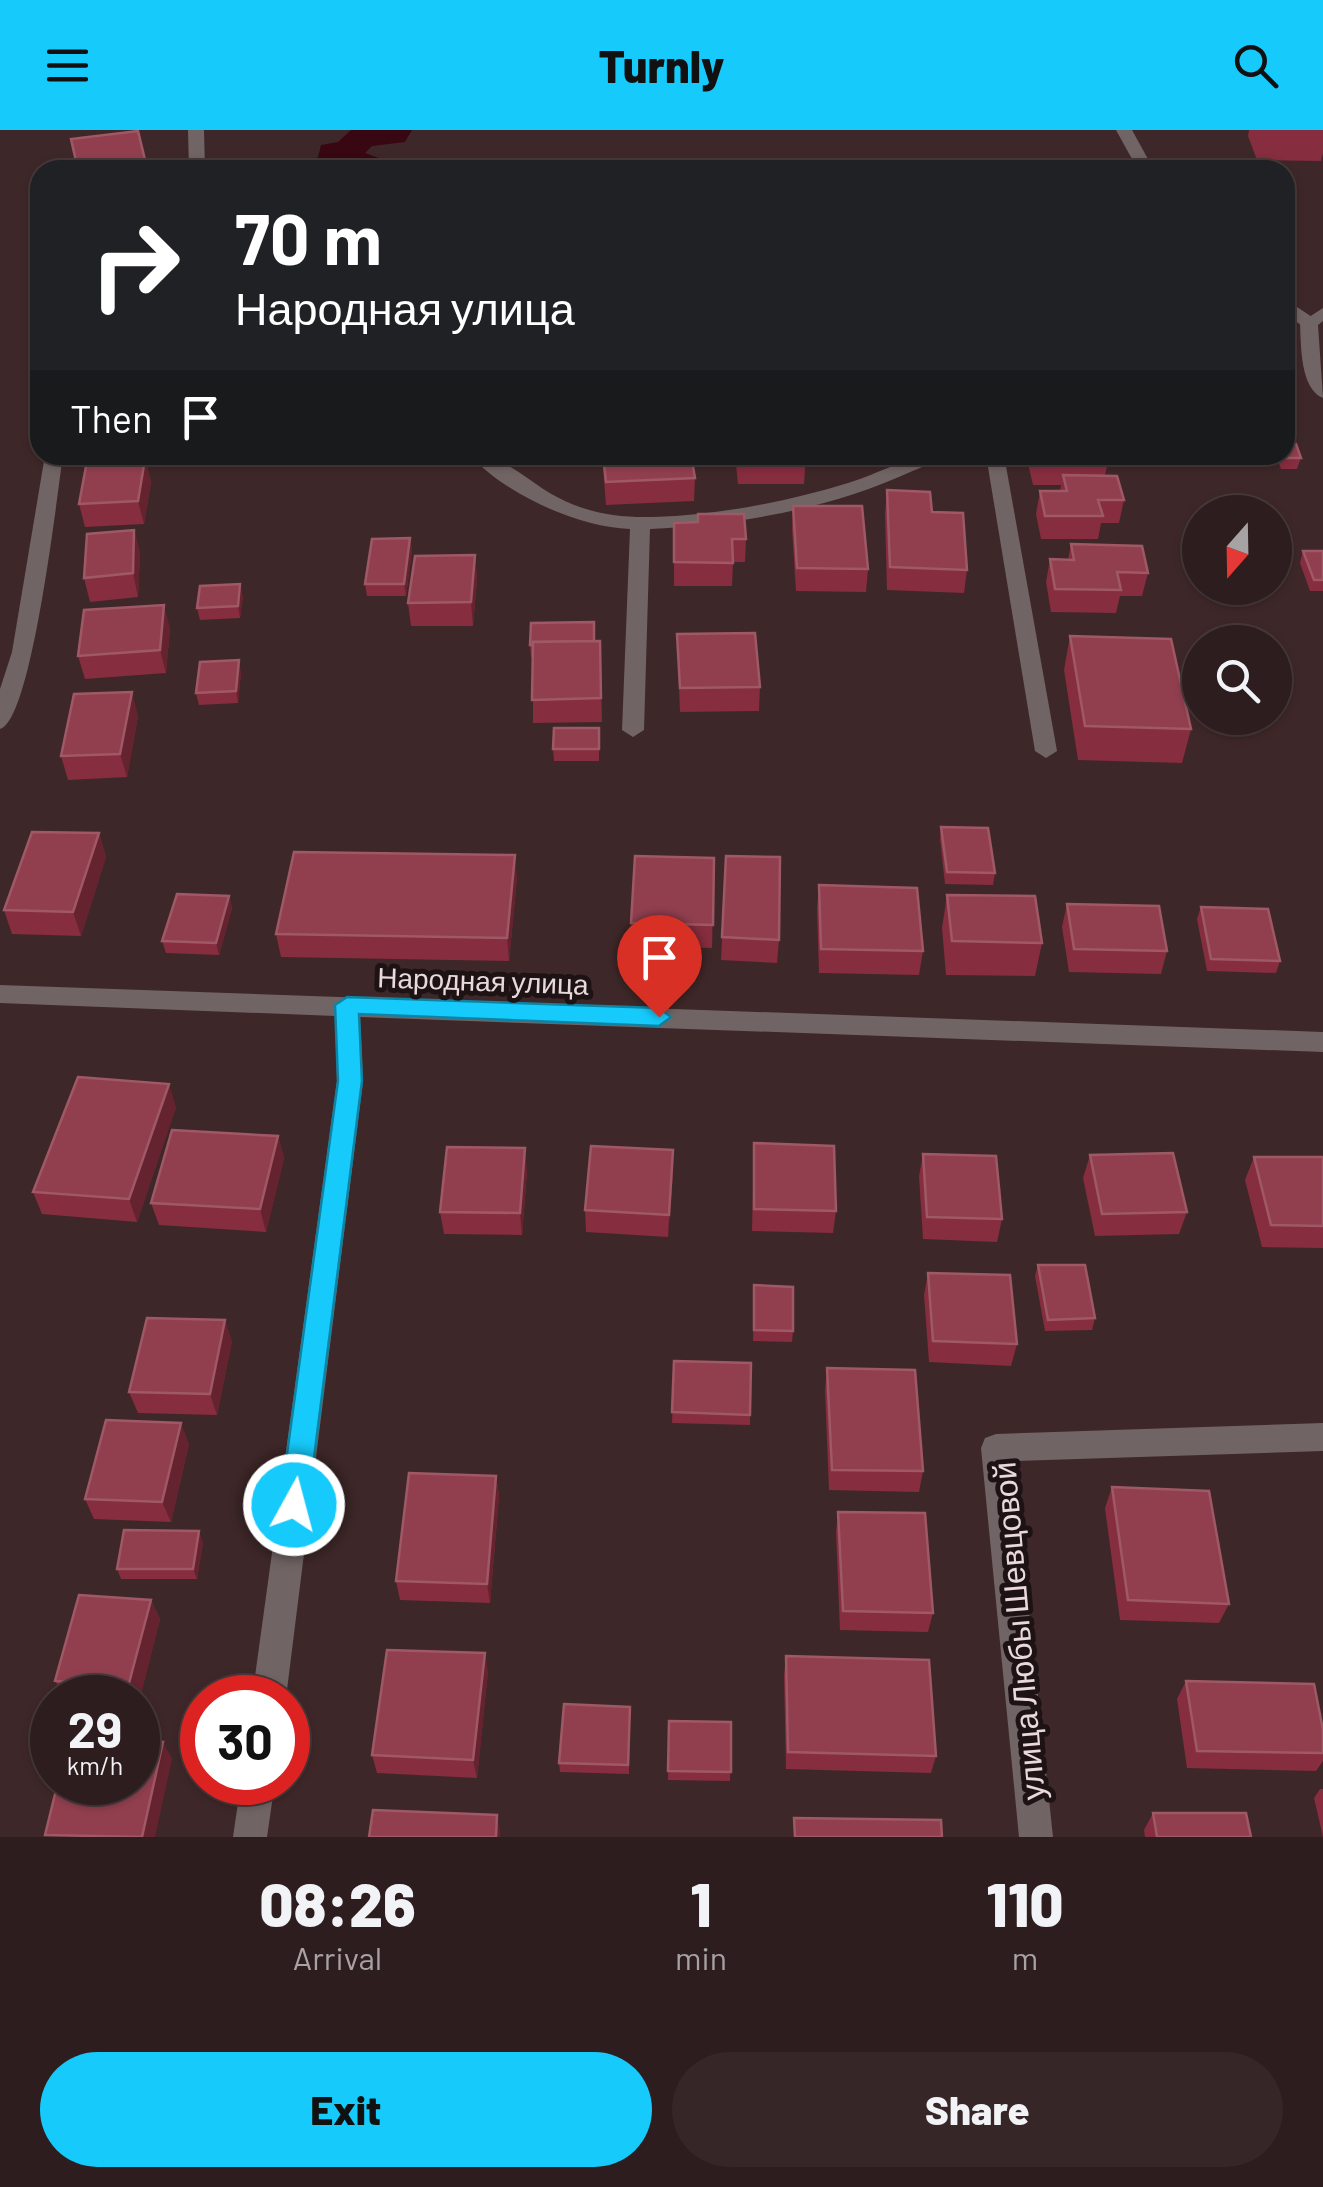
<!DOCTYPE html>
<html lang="en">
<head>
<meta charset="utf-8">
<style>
  :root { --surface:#2e1d1e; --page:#362627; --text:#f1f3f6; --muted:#a7a2a4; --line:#493b3c; --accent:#16cafb }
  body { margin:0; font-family:Barlow,sans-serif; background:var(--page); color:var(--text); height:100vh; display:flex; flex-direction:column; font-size:38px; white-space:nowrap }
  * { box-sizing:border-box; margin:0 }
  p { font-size:32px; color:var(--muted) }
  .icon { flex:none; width:55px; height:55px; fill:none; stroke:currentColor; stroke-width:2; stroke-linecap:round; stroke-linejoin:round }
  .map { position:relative; height:1707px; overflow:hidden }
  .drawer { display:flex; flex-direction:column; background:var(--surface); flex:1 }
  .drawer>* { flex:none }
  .banner { position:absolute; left:30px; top:30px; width:1265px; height:305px; border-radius:30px; box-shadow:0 2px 8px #0004,0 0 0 2px var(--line); background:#202124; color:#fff; overflow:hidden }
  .needle { width:65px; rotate:200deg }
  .buttons { position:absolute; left:1182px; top:365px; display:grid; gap:20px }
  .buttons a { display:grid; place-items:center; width:110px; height:110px; border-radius:50%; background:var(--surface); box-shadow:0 2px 8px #0004,0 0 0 2px var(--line); font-size:50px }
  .speed { position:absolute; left:30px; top:1545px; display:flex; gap:20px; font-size:50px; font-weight:700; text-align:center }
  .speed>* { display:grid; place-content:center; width:130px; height:130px; border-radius:50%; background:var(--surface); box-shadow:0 2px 8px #0004,0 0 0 2px var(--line); line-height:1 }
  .speed small { font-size:25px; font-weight:400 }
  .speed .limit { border:15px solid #d22; background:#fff; color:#111 }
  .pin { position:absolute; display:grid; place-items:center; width:85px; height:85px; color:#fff; margin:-102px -42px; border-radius:50% 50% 50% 0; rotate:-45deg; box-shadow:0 0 10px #0007 }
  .pin .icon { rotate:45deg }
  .me { position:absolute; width:110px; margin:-55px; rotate:7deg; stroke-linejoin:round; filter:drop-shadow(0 0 8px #0008) }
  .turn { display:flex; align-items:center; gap:35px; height:210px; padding:0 40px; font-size:45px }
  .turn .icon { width:130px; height:130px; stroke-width:2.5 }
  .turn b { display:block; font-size:70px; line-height:85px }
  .then { display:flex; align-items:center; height:95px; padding:0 40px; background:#0003; gap:20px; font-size:38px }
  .eta { display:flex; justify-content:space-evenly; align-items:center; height:170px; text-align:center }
  .eta b { font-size:60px; font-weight:800; line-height:70px }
  .button { display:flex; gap:20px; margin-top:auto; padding:20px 40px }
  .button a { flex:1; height:115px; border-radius:60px; background:var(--accent); color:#111; font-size:40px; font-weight:800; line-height:115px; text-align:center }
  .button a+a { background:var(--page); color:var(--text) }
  header { display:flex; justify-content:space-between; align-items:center; height:130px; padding:0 40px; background:var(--accent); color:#111; font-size:45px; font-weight:800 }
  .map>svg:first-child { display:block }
  .water { fill:#390711 }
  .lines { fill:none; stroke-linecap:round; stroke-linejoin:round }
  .lane { fill:#716465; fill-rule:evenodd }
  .street { fill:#716465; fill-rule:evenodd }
  .wall { fill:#862d3f }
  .shaded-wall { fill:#65232f }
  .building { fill:#913f4f; stroke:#9f5865; stroke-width:2.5 }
  .route { fill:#16cafb; stroke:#0e83a3; stroke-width:2.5 }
  .labels { text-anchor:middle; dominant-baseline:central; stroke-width:10; stroke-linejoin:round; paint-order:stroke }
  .street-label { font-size:28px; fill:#e9d9da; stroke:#1e1314 }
  .near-street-label { font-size:32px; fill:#e9d9da; stroke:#1e1314 }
</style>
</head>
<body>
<header><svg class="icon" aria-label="menu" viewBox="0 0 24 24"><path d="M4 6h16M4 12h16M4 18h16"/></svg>Turnly<svg class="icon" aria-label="search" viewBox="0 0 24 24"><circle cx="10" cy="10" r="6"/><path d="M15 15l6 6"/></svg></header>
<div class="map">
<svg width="1323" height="1707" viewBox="0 0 1323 1707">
  <rect width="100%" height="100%" fill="#3e2728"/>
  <path class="water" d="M351,0h61l-7,12 -33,4 -7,7 46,17h-110l17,-13 3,-12 17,-3z"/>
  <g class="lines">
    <g class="lane">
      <path d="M1116,0h16l22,40h-16z"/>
      <path d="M1285,169l30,20v8h-12l-18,-15z"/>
      <path d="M986,325h18l53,296 -11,7 -11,-7z"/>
    </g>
    <g class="street">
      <path d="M188,0h16l1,40h-16z"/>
      <path d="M1323,178v13l-5,4 5,73c-23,-9 -22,-53 -23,-75z"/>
      <path d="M45,325h18c-6,40 -31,266 -63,274v-40l12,-37z"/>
      <path d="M470,325c36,0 55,25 87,42 30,16 62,21 96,20 66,-2 133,-15 195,-34 33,-10 60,-28 94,-28 -9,8 -22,13 -34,18 -79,36 -171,52 -258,56l-6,201 -11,7 -11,-7 8,-201c-53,-2 -125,-35 -160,-74z"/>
      <path d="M0,855l1323,47v20l-963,-35 3,64 -77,617h-34l85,-617 -2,-65 -335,-13z"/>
      <path d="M1323,1293v28l-310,10 40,376h-34l-38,-389 4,-10 11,-4z"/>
      <path d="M241,1652h34l-8,55h-34z"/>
    </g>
  </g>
  <g class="wall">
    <path d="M1249,0h74v23l-2,8 -64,-1 -9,-24z"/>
    <path d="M103,325h54l-1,3 -11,1 6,23 -7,42 -59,3 -6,-23 25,-43z"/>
    <path d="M525,325h67l-1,6 -65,-3z"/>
    <path d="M602,325h89l4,23 -1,23 -88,4z"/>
    <path d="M735,325h71l-2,29h-66z"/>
    <path d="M1026,325h80l2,7 -3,13 19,25 -5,23h-18l-3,16h-57l-5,-25 4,-23h20l1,-6h-28z"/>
    <path d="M1276,325l25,3 -4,11h-16z"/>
    <path d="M887,360l45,22 35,58 -3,23 -77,-3 -2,-76z"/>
    <path d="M793,376l75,63 -2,23 -70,-1 -4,-62z"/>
    <path d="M674,393l72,16 -1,23h-12l-1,24h-58z"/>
    <path d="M134,400l6,23 -2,44 -48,5 -6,-24z"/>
    <path d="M410,408l2,12 -6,46h-39l-2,-12z"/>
    <path d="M1071,414l77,29 -6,23h-22l-4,17 -65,-1 -5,-30 4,-23 18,1z"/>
    <path d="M1303,421h20v40h-13l-10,-28z"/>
    <path d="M475,425l2,24 -4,47h-62l-3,-23z"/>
    <path d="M243,466l-3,22 -40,2 -3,-12z"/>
    <path d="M170,498l-4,45 -81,6 -7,-23z"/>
    <path d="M677,504l83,53 -1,24 -79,1z"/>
    <path d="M1070,506l121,93 -9,34 -104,-3 -14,-90z"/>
    <path d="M595,511h5l2,81 -69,1v-66h-2l-1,-12z"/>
    <path d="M241,542l-3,31 -39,2 -3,-12z"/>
    <path d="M138,586l-11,61 -59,3 -7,-24z"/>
    <path d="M599,598v33h-45l-1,-12z"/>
    <path d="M941,697l54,46 -2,12 -48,-1 -5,-45z"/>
    <path d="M99,703l7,24 -25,79 -69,-2 -8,-24z"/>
    <path d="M726,726l53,84 -2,23 -56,-3z"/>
    <path d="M714,728l-2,90 -80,-2 -1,-23z"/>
    <path d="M517,748l-8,83 -228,-4 -5,-23z"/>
    <path d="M819,755l104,66 -4,24 -100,-2 -2,-64z"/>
    <path d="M947,765l95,48 -7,33 -89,-1 -4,-47z"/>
    <path d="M229,766l3,12 -13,47 -53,-2 -4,-12z"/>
    <path d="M1067,774l100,47 -6,23 -92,-2 -7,-45z"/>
    <path d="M1201,777l79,54 -4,12 -69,-2 -10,-52z"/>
    <path d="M176,977l-39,115 -95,-8 -9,-22z"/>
    <path d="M278,1006l6,22 -18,74 -107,-7 -8,-22z"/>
    <path d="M754,1013l82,68 -3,22 -81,-2z"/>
    <path d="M923,1024l79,65 -5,23 -74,-3 -4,-63z"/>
    <path d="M1090,1025l97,57 -8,22 -84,2 -12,-58z"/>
    <path d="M1254,1027h69v91l-61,-1 -17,-67z"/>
    <path d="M527,1041l-5,64 -78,-1 -4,-22z"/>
    <path d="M673,1042l-5,65 -82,-5 -1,-22z"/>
    <path d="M1038,1135l57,53 -3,12 -47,1 -10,-55z"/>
    <path d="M928,1143l89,71 -6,22 -82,-4 -5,-67z"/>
    <path d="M754,1155l39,46 -1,11 -39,-1z"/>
    <path d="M232,1211l-15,74 -79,-2 -9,-21z"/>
    <path d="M674,1231l76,54v10l-78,-2z"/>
    <path d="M827,1238l96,103 -4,21 -90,-2 -4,-100z"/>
    <path d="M189,1314l-18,78 -77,-3 -9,-20z"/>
    <path d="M496,1346l3,20 -9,107 -90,-3 -4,-19z"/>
    <path d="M1112,1357l117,117 -10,19 -99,-3 -15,-112z"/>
    <path d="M838,1382l95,101 -5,19 -88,-2 -4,-98z"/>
    <path d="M203,1412l-6,37h-76l-4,-10z"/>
    <path d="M151,1470l9,19 -22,86v-7h-73l-10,-17z"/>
    <path d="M786,1526l150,100 -5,17 -145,-4 -2,-94z"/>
    <path d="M488,1541l-11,107 -100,-5 -5,-18z"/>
    <path d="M1186,1551l137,49v31l-7,10 -129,-3 -10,-69z"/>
    <path d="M630,1577l-1,67 -69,-2 -1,-9z"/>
    <path d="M669,1591l62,1 -1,59 -62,-1z"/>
    <path d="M1320,1659h3v48l-9,-39z"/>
    <path d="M1153,1683l98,24h-106l-1,-7z"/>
  </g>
  <g class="shaded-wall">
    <path d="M146,34l2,6h-53z"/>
    <path d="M145,329l6,23 -7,42 -6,-23z"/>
    <path d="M134,400l6,23 -2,44 -5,-24z"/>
    <path d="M410,408l2,12 -6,46 -2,-12z"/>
    <path d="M475,425l2,24 -4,47 -2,-24z"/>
    <path d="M240,454l3,12 -3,22 -2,-12z"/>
    <path d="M164,475l6,23 -4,45 -6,-23z"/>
    <path d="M239,530l2,12 -3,31 -2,-12z"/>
    <path d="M132,562l6,24 -11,61 -7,-23z"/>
    <path d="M99,703l7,24 -25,79 -8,-24z"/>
    <path d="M515,725l2,23 -8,83 -2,-23z"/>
    <path d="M229,766l3,12 -13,47 -3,-12z"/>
    <path d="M169,954l7,23 -39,115 -8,-23z"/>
    <path d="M278,1006l6,22 -18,74 -6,-23z"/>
    <path d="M525,1018l2,23 -5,64 -2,-22z"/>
    <path d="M673,1020v22l-5,65 1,-22z"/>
    <path d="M225,1190l7,21 -15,74 -7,-21z"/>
    <path d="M181,1293l8,21 -18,78 -9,-20z"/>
    <path d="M496,1346l3,20 -9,107 -3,-19z"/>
    <path d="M199,1401l4,11 -6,37 -4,-10z"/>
    <path d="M151,1470l9,19 -22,86v-7h-4l-6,-11z"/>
    <path d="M485,1523l3,18 -11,107 -4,-18z"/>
    <path d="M163,1612l9,17 -17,78h-13z"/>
    <path d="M497,1685l3,17v5h-4z"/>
  </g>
  <g class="building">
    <path d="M138,1l8,33 -51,6h-17l-7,-31z"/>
    <path d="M1285,314h11l5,14h-17z"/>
    <path d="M603,325h88l4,23 -89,4z"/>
    <path d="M1035,325h71l2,7h-71z"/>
    <path d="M145,329l-7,42 -59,3 8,-43z"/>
    <path d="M1063,345l54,1 7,24h-26l5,16h-58l-5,-25h27z"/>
    <path d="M887,360l43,2 2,20 31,1 4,57 -77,-3z"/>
    <path d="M793,376h69l6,63 -71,-1z"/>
    <path d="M698,384h46l2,25h-14l1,24 -59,-1v-39l24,-1z"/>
    <path d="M134,400l-1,43 -49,5 3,-44z"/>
    <path d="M410,408l-6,46h-39l7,-45z"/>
    <path d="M1071,414l71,2 6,27 -31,-1 4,18 -66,-1 -5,-30 24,1z"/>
    <path d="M1303,421h20v29h-9z"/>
    <path d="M475,425l-4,47 -63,1 7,-47z"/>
    <path d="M240,454l-2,22 -41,2 3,-22z"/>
    <path d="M164,475l-4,45 -82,6 6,-46z"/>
    <path d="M594,492v19l-61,1v3h-3l1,-22z"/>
    <path d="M755,503l5,54 -80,1 -3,-54z"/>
    <path d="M1070,506l101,3 20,90 -106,-3z"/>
    <path d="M600,511l1,57 -69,2 1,-58z"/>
    <path d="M239,530l-3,31 -40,2 4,-31z"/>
    <path d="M132,562l-12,62 -59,2 13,-62z"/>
    <path d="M554,598h45v21h-46z"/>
    <path d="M941,697l47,1 7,45 -48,-1z"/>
    <path d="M32,702l67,1 -26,79 -69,-2z"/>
    <path d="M294,722l221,3 -8,83 -231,-4z"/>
    <path d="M635,726l79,2 -1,67 -82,-2z"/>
    <path d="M726,726l54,1 -1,83 -57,-3z"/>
    <path d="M819,755l98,3 6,63 -102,-2z"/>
    <path d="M177,764l52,2 -13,47 -54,-2z"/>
    <path d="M947,765l88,1 7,47 -90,-2z"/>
    <path d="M1067,774l92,2 8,45 -93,-2z"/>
    <path d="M1201,777l67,2 12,52 -69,-2z"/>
    <path d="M78,947l91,7 -40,115 -96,-7z"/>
    <path d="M172,1000l106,6 -18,73 -109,-6z"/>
    <path d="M754,1013l80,3 2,65 -82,-2z"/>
    <path d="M591,1016l82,4 -4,65 -84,-5z"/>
    <path d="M447,1017l78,1 -5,65 -80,-1z"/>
    <path d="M1173,1023l14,59 -85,2 -12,-59z"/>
    <path d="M923,1024l73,2 6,63 -75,-2z"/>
    <path d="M1254,1027h69v69l-52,-1z"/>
    <path d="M1038,1135h47l10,53 -47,2z"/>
    <path d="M928,1143l82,2 7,69 -84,-3z"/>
    <path d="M754,1155l39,2v44l-39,-1z"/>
    <path d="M147,1188l78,2 -15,74 -81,-2z"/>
    <path d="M674,1231l77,2 -1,52 -78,-3z"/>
    <path d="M827,1238l88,2 8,101 -91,-1z"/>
    <path d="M106,1290l75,3 -19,79 -77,-3z"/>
    <path d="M409,1343l87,3 -9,108 -91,-3z"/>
    <path d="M1112,1357l97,4 20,113 -101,-4z"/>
    <path d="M838,1382l87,1 8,100 -90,-2z"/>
    <path d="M124,1400l75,1 -6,38h-76z"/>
    <path d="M79,1465l72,5 -23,87 -73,-6z"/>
    <path d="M387,1520l98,3 -12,107 -101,-5z"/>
    <path d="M786,1526l143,4 7,96 -148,-4z"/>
    <path d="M1186,1551l128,3 9,46v23l-126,-2z"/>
    <path d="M564,1574l66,3 -2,58 -69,-2z"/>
    <path d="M669,1591l62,1v50l-63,-1z"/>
    <path d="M138,1610l25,2 -21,95 -97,-2 13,-53h80z"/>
    <path d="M373,1680l124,5 -1,22h-127z"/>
    <path d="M1153,1683h93l5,24h-94z"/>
    <path d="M794,1688l147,2 1,17h-147z"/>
  </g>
  <path class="route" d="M347,867l312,11 12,9 -12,9 -300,-12 3,67 -54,424 -4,9 -10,4 -10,-4 -4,-9 58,-424 -3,-76z"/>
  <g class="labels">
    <g class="street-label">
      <text transform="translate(483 850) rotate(2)">Народная улица</text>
    </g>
    <g class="near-street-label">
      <text transform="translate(1017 1501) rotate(-95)">улица Любы Шевцовой</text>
    </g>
  </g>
</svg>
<div class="buttons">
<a><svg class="needle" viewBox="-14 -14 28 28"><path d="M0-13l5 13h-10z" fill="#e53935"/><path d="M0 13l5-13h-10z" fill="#a7a2a4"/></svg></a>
<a><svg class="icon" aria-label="search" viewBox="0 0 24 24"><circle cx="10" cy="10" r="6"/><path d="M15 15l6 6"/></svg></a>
</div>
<div class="speed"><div>29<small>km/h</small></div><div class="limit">30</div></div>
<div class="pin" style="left:659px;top:887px;background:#d93025"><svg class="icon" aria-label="arrive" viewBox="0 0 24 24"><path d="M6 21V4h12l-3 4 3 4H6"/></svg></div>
<svg class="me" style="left:294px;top:1375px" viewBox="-20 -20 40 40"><circle r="17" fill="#16cafb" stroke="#fff" stroke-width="3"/><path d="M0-11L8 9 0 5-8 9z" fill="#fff"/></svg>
<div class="banner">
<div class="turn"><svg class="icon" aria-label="right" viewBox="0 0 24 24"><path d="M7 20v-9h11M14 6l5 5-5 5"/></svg><div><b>70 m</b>Народная улица</div></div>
<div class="then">Then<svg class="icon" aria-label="arrive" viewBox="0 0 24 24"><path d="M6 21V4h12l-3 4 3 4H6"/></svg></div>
</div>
</div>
<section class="drawer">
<div class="eta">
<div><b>08:26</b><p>Arrival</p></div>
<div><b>1</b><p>min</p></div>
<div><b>110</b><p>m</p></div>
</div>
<div class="button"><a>Exit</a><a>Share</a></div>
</section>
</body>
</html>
